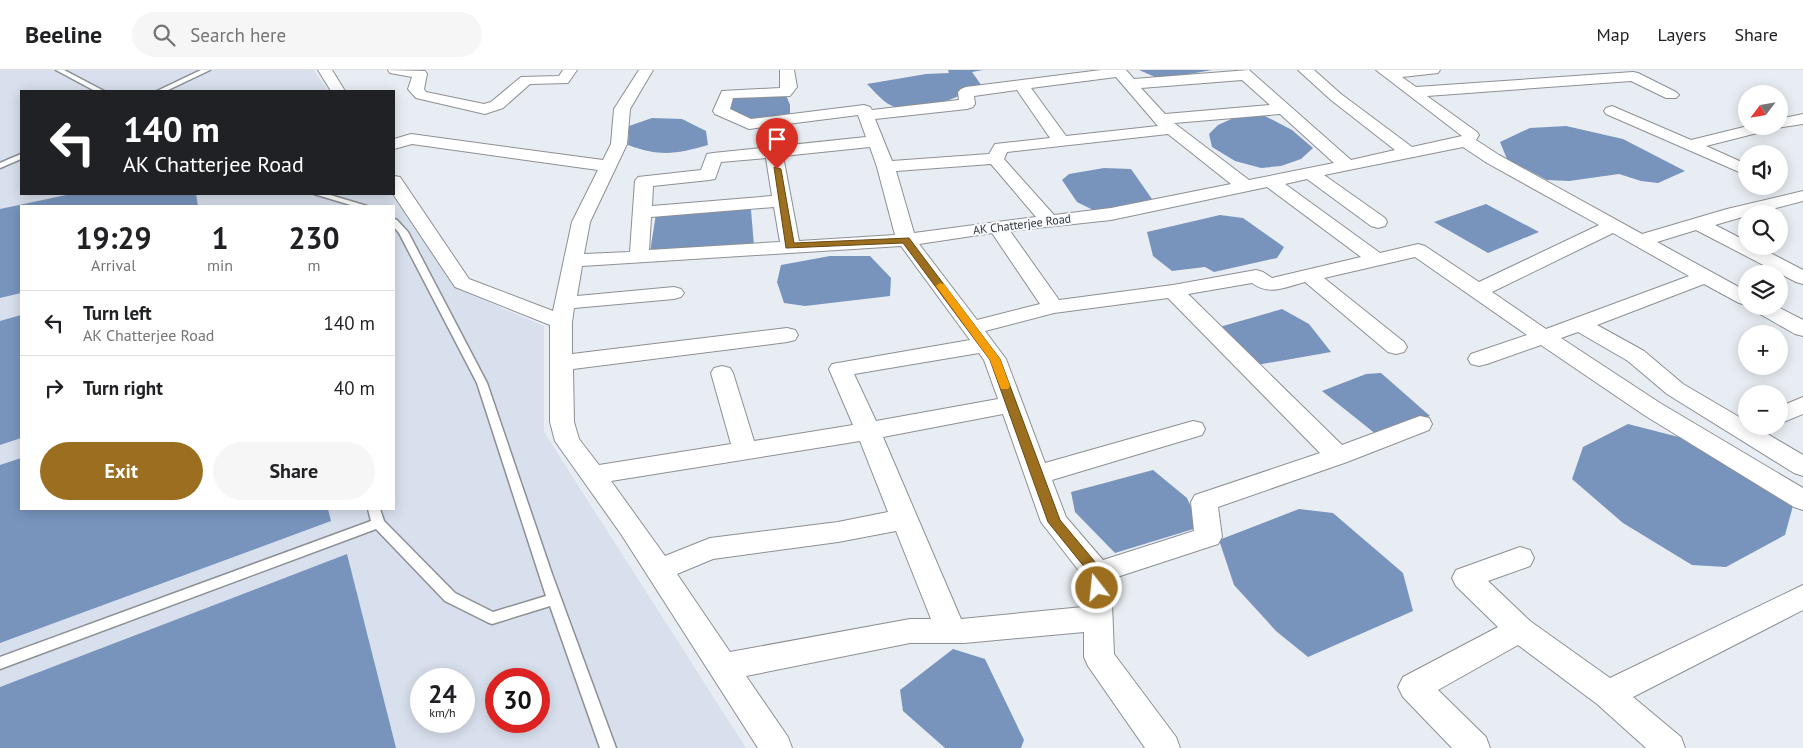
<!DOCTYPE html>
<html lang="en">
<head>
<meta charset="utf-8">
<style>
  :root { --surface:#fff; --page:#f6f6f6; --text:#202124; --muted:#757577; --line:#e0e0e0; --accent:#9b6f1f }
  body { margin:0; font-family:"PT Sans",sans-serif; background:var(--page); color:var(--text); height:100vh; display:flex; flex-direction:column; font-size:19px; white-space:nowrap }
  * { box-sizing:border-box; margin:0 }
  p { font-size:16px; color:var(--muted) }
  .icon { flex:none; width:28px; height:28px; fill:none; stroke:currentColor; stroke-width:2; stroke-linecap:round; stroke-linejoin:round }
  .map { position:relative; flex:1; overflow:hidden }
  .details { position:absolute; left:20px; top:135px; width:375px; height:305px; display:flex; flex-direction:column; background:var(--surface); border-radius:0px; box-shadow:0 2px 12px #0003 }
  .details>* { flex:none }
  .banner { position:absolute; left:20px; top:20px; width:375px; height:105px; border-radius:0px; box-shadow:0 2px 12px #0003; background:#202124; color:#fff; overflow:hidden }
  .needle { width:32px; rotate:239deg }
  .controls { position:absolute; left:1738px; top:15px; display:grid; gap:10px }
  .controls a { display:grid; place-items:center; width:50px; height:50px; border-radius:50%; background:var(--surface); box-shadow:0 2px 12px #0003; font-size:25px }
  .speed { position:absolute; left:410px; top:598px; display:flex; gap:10px; font-size:25px; font-weight:700; text-align:center }
  .speed>* { display:grid; place-content:center; width:65px; height:65px; border-radius:50%; background:var(--surface); box-shadow:0 2px 12px #0003; line-height:1 }
  .speed small { font-size:12px; font-weight:400 }
  .speed .limit { border:8px solid #d22; background:#fff; color:#111 }
  .pin { position:absolute; display:grid; place-items:center; width:42px; height:42px; color:#fff; margin:-51px -21px; border-radius:50% 50% 50% 0; rotate:-45deg; box-shadow:0 0 5px #0007 }
  .pin .icon { rotate:45deg }
  .me { position:absolute; width:55px; margin:-28px; rotate:344deg; stroke-linejoin:round; filter:drop-shadow(0 0 4px #0008) }
  .turn { display:flex; align-items:center; gap:18px; height:105px; padding:0 20px; font-size:22px }
  .turn .icon { width:65px; height:65px; stroke-width:2.5 }
  .turn b { display:block; font-size:35px; line-height:42px }
  .eta { display:flex; justify-content:space-evenly; align-items:center; height:85px; text-align:center }
  .eta b { font-size:30px; font-weight:800; line-height:35px }
  .action { display:flex; gap:10px; margin-top:auto; padding:10px 20px }
  .action a { flex:1; height:58px; border-radius:30px; background:var(--accent); color:#fff; font-size:20px; font-weight:800; line-height:58px; text-align:center }
  .action a+a { background:var(--page); color:var(--text) }
  ul { padding:0; list-style:none }
  li { display:flex; align-items:center; gap:15px; height:65px; padding:0 20px; border-top:1px solid var(--line) }
  li div { flex:1 }
  li b { display:block; font-size:19px }
  li em { font-style:normal }
  header { display:flex; align-items:center; gap:30px; box-sizing:border-box; height:70px; padding:0 25px; background:var(--surface); border-bottom:1px solid var(--line) }
  header strong { font-size:24px }
  nav { display:flex; gap:28px; margin-inline-start:auto; font-size:18px }
  .search { width:350px; height:45px; background:var(--page); display:flex; align-items:center; gap:12px; box-sizing:border-box; padding:0 18px; border-radius:28px; color:var(--muted); font-size:19px }
  .map>svg:first-child { display:block }
  .built { fill:#d8e0ed; fill-rule:evenodd }
  .water { fill:#7894bd }
  .lines { fill:none; stroke-linecap:round; stroke-linejoin:round }
  .service-casing { stroke:#8c9095; stroke-width:3 }
  .minor-casing { stroke:#8c9095; stroke-width:2 }
  .service { fill:#fff; fill-rule:evenodd }
  .minor { fill:#fff; fill-rule:evenodd }
  .route { fill:#9b6f1f; stroke:#654814 }
  .slow { fill:#f59e0b }
  .labels { text-anchor:middle; dominant-baseline:central; stroke-width:4; stroke-linejoin:round; paint-order:stroke }
  .far-street-label { font-size:12px; fill:#333537; stroke:#f7fafe }
</style>
</head>
<body>
<header>
<strong>Beeline</strong>
<div class="search"><svg class="icon" aria-label="search" viewBox="0 0 24 24"><circle cx="10" cy="10" r="6"/><path d="M15 15l6 6"/></svg>Search here</div>
<nav><a>Map</a><a>Layers</a><a>Share</a></nav>
</header>
<div class="map">
<svg width="1803" height="678" viewBox="0 0 1803 678">
  <rect width="100%" height="100%" fill="#e8edf3"/>
  <path class="built" d="M0,0h314l14,21h-307v103h373v-3l63,98 87,37v106l202,316h-746zM21,136h373v303h-373zM421,609h43v42h-43zM496,609h43v42h-43z"/>
  <g class="water">
    <path d="M948,0h35l-11,2 10,14c-29,11 -69,37 -98,15 -6,-5 -11,-11 -17,-17l59,-10 23,-1z"/>
    <path d="M1139,0h73l-28,5 -29,2z"/>
    <path d="M786,25l4,10v13l-38,3 -25,-12 4,-12z"/>
    <path d="M1238,46h27l27,14 21,18 -12,11 -20,7 -20,2 -26,-7 -23,-14 -3,-13 9,-9z"/>
    <path d="M652,48l30,1 24,12 2,14c-31,9 -48,12 -80,0l1,-19z"/>
    <path d="M1566,56l57,13 62,32 -27,12 -17,-2 -22,-7 -50,7 -22,-1 -40,-21 -7,-17 30,-14z"/>
    <path d="M1104,98l27,1 21,30 -25,9 -32,3 -18,-9 -15,-22 7,-6z"/>
    <path d="M71,124h125l2,12h-177v87l-21,5v-89z"/>
    <path d="M1486,134l53,28 -51,21 -54,-31z"/>
    <path d="M727,139l24,1 3,36 -104,6 6,-38z"/>
    <path d="M1220,145l23,3 41,29 -7,11 -63,14 -9,-5 -33,4 -19,-15 -6,-24z"/>
    <path d="M830,186h40l21,22 -1,18 -85,10 -21,-3 -7,-21 4,-17z"/>
    <path d="M1282,239l27,15 22,28 -80,14 -35,-38z"/>
    <path d="M21,245v123l-21,7v-124z"/>
    <path d="M1381,303l49,43 -53,19 -55,-44 44,-17z"/>
    <path d="M1628,354l78,20 88,58 -9,33 -59,32 -34,-2 -69,-42 -51,-44 11,-32z"/>
    <path d="M21,388v51h307l3,12 -331,122v-178z"/>
    <path d="M1153,400l34,28 13,29 -85,26 -40,-41 -4,-20z"/>
    <path d="M1299,439l34,4 70,60 10,38 -105,46 -32,-26 -42,-46 -15,-45z"/>
    <path d="M347,484l49,194h-396v-61z"/>
    <path d="M953,579l32,10 39,81 -3,8h-76l-42,-37 -3,-21z"/>
  </g>
  <g class="lines">
    <defs>
      <g id="service">
        <path d="M56,0h8l40,21h-9z"/>
        <path d="M201,0h9l-44,21h-9z"/>
        <path d="M21,84v5l-21,9v-5z"/>
        <path d="M314,124h13l40,12h-13z"/>
        <path d="M394,149l3,1 11,12 79,151 65,191 64,174h-16l-50,-142 -58,18 -5,-2 -42,-21 -69,-72 -376,140v-12l371,-136 -3,-12h12l4,12 71,72 38,19 53,-16 -69,-213 -78,-150 -5,-6z"/>
      </g>
      <g id="minor">
        <path d="M318,0h14l13,21h-14z"/>
        <path d="M388,0l37,1 2,3 -3,15 2,3 58,12 7,-2 30,-25 38,-1 4,-6h14l-9,13 -38,1 -27,24 -18,6 -69,-16 -8,-9 4,-12 -22,-4z"/>
        <path d="M639,0h14l-23,39 -3,35 -37,78 -6,32 46,-2 5,-71 3,-4 63,-7 6,-16 6,-1 153,-16 -8,-22 -109,14 -34,-15 -2,-3 9,-20 58,-3v-18h14l3,17 -7,9 -57,2 -3,11 21,10 113,-14 6,2 2,3 87,-10 -1,-8 3,-3 5,-2 135,-17h25l8,9 115,-9 102,90 44,-10 -64,-50 -33,-30h16l27,24 71,53 50,-11 -86,-66h64l-2,3 -36,4 14,10 217,-15 5,1 38,19 3,3 -3,3h-10l-35,-17 -204,15 50,36 2,3 -3,5 23,15 143,79 85,-25 76,-18v10l-50,13h-7v2l-31,9 31,16v5h11l46,24v14l-7,-2 -100,-52 -39,12 89,49v14l-7,-2 -35,-19 -107,41 47,26 39,33 63,37v5h8l49,29v21l-9,-3 -127,-79 -39,-33 -50,-29 -17,6 99,65 143,85v22l-9,-3 -150,-92 -103,-70 -54,19 -8,2 -8,-2 -3,-5 3,-5 56,-19 -112,-78 -91,21 80,64 3,5 -3,5 -8,2 -8,-2 -83,-70c-20,5 -35,14 -53,1l-64,11 154,151 78,-29 9,2 3,6 -3,6 -82,32 -129,45 4,30 -4,7 -107,35 3,75 62,83 4,11h-35l-57,-82 -4,-9v-25l-120,11h-54l-164,33 42,61 4,11h-34l-137,-214 -66,-93 -5,-19v-97l-95,-38 -62,-93 1,-18 6,1 69,102 84,32 19,-89 26,-52 -186,-26 -18,5v-10l17,-5 192,26 8,-16 3,-35zM1116,7l42,49 -92,10 -35,-48zM1242,10l28,25 -105,9 -24,-26zM1017,20l33,48 -55,6 -6,10 -97,7 -17,-42 92,-10 6,-2 2,-3 -1,-8zM1280,44l54,49 -85,17 -75,-57zM1168,64l63,50 -120,24 -57,7 -50,-56 3,-7zM870,77l7,20 18,68 -96,6 -16,-85zM1463,77l24,16 112,62 -120,57 -54,-36 -7,-2 -38,9 -95,-69 22,-5 64,47 7,2 7,-2 2,-4 -2,-4 -61,-43zM766,88l6,38 -120,10 1,-20 56,-6 6,-1 6,-17zM991,94l45,53 -122,16 -18,-62zM1267,117l94,70 -89,21 -9,-6 -7,-2 -83,15 -114,15 -49,-69 101,-11zM774,137l6,35 -131,8 2,-33zM992,163l48,71 -63,16 -58,-76zM1613,163l76,43 -143,53 -54,-37zM901,176l69,94 -138,24 -3,5 24,56 -99,16 -21,-68 -3,-5 -8,-2 -8,2 -3,5 20,71 -132,21 -20,-26 -5,-17 -1,-53 214,-27 8,-2 3,-5 -3,-5 -8,-2 -215,26v-32l2,-14 100,-9 7,-2 3,-4 -3,-4 -7,-2 -97,9 5,-30zM1168,228l152,155 -125,42 -4,7 3,29 -91,29 -37,-43 -14,-37 150,-45 3,-6 -3,-6 -9,-2 -148,42 -39,-104 -21,-28 69,-18zM979,283l5,7 14,39 -122,22 -22,-47zM1003,344l38,108 42,54v31l-122,12 -78,-182zM860,371l28,71 -50,10 -128,16 -45,18 -54,-75zM896,461l35,88h-21l-180,33 -53,-78 36,-15 125,-17z"/>
        <path d="M1612,36l79,34 57,-14h31v-7l24,-5v10l-26,4 -71,18 40,18v11l-140,-61 -2,-3 2,-3z"/>
        <path d="M1750,236h26l27,14v16l-8,-2 -42,-24z"/>
        <path d="M1803,327v17l-24,10v-17z"/>
        <path d="M1520,477l10,3 4,8 -4,8 -42,15 42,40 80,57 193,-93v25l-170,87 48,40 4,11h-39l-49,-44 -79,-59 -80,45 48,47 4,11h-38l-49,-51 -5,-10 5,-10 95,-50 -42,-41 -4,-8 4,-8z"/>
      </g>
    </defs>
    <use href="#service" class="service-casing"/>
    <use href="#minor" class="minor-casing"/>
    <use href="#service" class="service"/>
    <use href="#minor" class="minor"/>
  </g>
  <path class="route" d="M774,97l7,2 13,74 115,-5 91,121 60,161 41,49 3,19 -2,4 -5,1 -5,-1 -2,-18 -42,-52 -58,-162 -87,-117 -117,5z"/>
  <path class="slow" d="M940,213l4,1 56,75 10,27 -2,3h-7l-11,-29 -54,-74z"/>
  <g class="labels">
    <g class="far-street-label">
      <text transform="translate(1022 154) rotate(-7)">AK Chatterjee Road</text>
    </g>
  </g>
</svg>
<div class="controls">
<a><svg class="needle" viewBox="-14 -14 28 28"><path d="M0-13l5 13h-10z" fill="#e53935"/><path d="M0 13l5-13h-10z" fill="#757577"/></svg></a>
<a><svg class="icon" aria-label="sound" viewBox="0 0 24 24"><path d="M4 9h4l5-4v14l-5-4H4zM17 9q2 3 0 6"/></svg></a>
<a><svg class="icon" aria-label="search" viewBox="0 0 24 24"><circle cx="10" cy="10" r="6"/><path d="M15 15l6 6"/></svg></a>
<a><svg class="icon" aria-label="layers" viewBox="0 0 24 24"><path d="M12 4l9 5-9 5-9-5zM3 14l9 5 9-5"/></svg></a>
<a>+</a>
<a>−</a>
</div>
<div class="speed"><div>24<small>km/h</small></div><div class="limit">30</div></div>
<div class="pin" style="left:777px;top:99px;background:#d93025"><svg class="icon" aria-label="arrive" viewBox="0 0 24 24"><path d="M6 21V4h12l-3 4 3 4H6"/></svg></div>
<svg class="me" style="left:1097px;top:518px" viewBox="-20 -20 40 40"><circle r="17" fill="#9b6f1f" stroke="#fff" stroke-width="3"/><path d="M0-11L8 9 0 5-8 9z" fill="#fff"/></svg>
<div class="banner">
<div class="turn"><svg class="icon" aria-label="left" viewBox="0 0 24 24"><path d="M17 20v-9H6M10 6l-5 5 5 5"/></svg><div><b>140 m</b>AK Chatterjee Road</div></div>
</div>
<section class="details">
<div class="eta">
<div><b>19:29</b><p>Arrival</p></div>
<div><b>1</b><p>min</p></div>
<div><b>230</b><p>m</p></div>
</div>
<ul>
<li><svg class="icon" aria-label="left" viewBox="0 0 24 24"><path d="M17 20v-9H6M10 6l-5 5 5 5"/></svg><div><b>Turn left</b><p>AK Chatterjee Road</p></div><em>140 m</em></li>
<li><svg class="icon" aria-label="right" viewBox="0 0 24 24"><path d="M7 20v-9h11M14 6l5 5-5 5"/></svg><div><b>Turn right</b></div><em>40 m</em></li>
</ul>
<div class="action"><a>Exit</a><a>Share</a></div>
</section>
</div>
</body>
</html>
